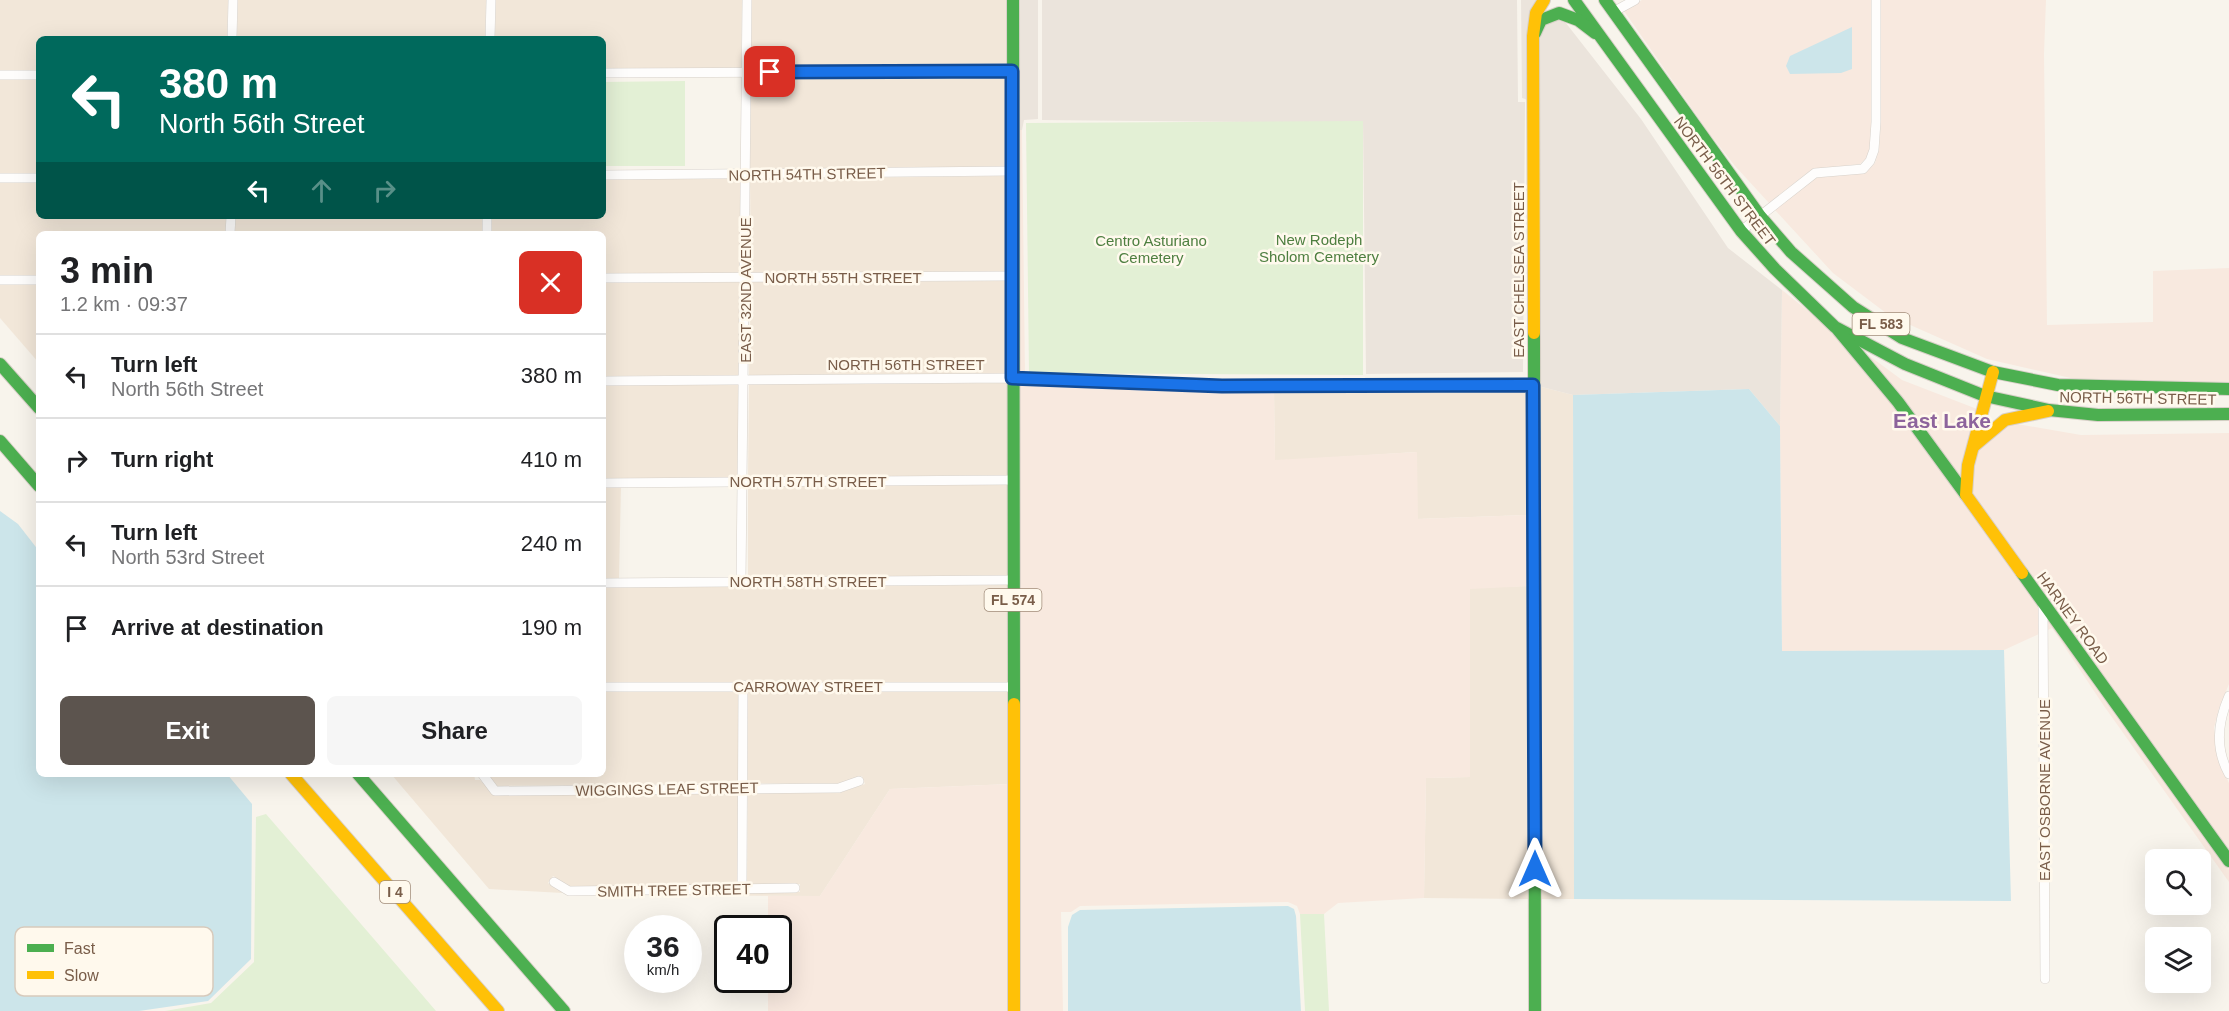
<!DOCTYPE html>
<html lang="en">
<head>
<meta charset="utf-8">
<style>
  :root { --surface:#fff; --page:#f6f6f6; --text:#202124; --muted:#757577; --line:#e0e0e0; --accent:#5c544e }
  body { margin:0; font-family:Helvetica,sans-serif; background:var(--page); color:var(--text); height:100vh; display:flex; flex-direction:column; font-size:22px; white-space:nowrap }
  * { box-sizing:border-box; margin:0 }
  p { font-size:20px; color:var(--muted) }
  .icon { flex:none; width:33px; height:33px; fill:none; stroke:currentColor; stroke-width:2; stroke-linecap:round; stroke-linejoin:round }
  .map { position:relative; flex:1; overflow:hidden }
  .panel { position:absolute; left:36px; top:231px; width:570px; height:546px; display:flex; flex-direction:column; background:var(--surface); border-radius:9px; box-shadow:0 6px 24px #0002 }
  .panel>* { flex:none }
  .guide { position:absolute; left:36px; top:36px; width:570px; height:183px; border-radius:9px; box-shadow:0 6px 24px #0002; background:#00695c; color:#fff; overflow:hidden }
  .tools { position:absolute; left:2145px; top:849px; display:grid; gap:12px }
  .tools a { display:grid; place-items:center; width:66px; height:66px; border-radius:9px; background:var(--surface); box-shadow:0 6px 24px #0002; font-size:30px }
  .speed { position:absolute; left:624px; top:915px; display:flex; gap:12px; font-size:30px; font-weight:700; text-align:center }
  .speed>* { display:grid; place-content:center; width:78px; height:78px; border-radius:50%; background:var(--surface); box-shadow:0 6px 24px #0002; line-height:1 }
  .speed small { font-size:15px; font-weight:400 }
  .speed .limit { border:3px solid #111; border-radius:9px; background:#fff; color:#111 }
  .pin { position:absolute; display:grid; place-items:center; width:51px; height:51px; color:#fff; margin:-26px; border-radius:12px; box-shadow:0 3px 9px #0006 }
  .me { position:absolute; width:66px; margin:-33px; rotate:0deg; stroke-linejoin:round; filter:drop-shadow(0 0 4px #0008) }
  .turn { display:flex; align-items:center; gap:21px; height:126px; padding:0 24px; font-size:27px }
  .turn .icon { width:78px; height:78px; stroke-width:2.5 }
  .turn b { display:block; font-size:42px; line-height:51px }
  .lanes { display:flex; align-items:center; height:57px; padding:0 24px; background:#0003; justify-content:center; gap:30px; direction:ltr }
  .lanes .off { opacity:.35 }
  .round { display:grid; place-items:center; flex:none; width:63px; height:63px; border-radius:9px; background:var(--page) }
  .overview { display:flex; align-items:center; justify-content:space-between; height:102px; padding:0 24px }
  h1 { font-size:36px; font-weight:600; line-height:45px }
  .action { display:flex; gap:12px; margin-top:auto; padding:12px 24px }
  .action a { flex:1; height:69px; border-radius:9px; background:var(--accent); color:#fff; font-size:24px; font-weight:600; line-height:69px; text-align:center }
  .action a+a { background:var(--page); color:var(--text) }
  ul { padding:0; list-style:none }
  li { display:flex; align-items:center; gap:18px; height:84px; padding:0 24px; border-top:2px solid var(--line) }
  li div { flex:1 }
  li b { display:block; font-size:22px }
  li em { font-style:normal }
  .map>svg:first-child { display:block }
  .residential { fill:#f2e7d9 }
  .commercial { fill:#f8e9df }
  .industrial { fill:#ebe4dc }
  .green { fill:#e3f0d5 }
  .water { fill:#cce5ea }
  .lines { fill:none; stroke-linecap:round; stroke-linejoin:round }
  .street-casing { stroke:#d7d1ca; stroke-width:10 }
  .fast-casing { stroke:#d8d0c8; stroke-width:14 }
  .slow-casing { stroke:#d8d0c8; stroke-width:14 }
  .street { stroke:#fefdfc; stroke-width:9 }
  .fast { stroke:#4caf50; stroke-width:12 }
  .slow { stroke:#ffc107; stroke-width:12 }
  .route-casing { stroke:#114b97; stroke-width:15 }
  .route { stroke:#1a73e8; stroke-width:10 }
  .labels { text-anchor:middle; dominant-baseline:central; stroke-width:5; stroke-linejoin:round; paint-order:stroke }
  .shield { fill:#fff9ed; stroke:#a18c7a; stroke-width:1.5 }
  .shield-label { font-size:14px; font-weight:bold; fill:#795d49 }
  .street-label { font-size:15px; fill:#795d49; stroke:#fff9ed }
  .park-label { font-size:15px; fill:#4e7f40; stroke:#fff9ed }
  .district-label { font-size:21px; font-weight:bold; fill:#8d649c; stroke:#fff9ed }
  .key { fill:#fff9ed; stroke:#d7cabc; stroke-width:1.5 }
  .key-label { font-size:16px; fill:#795d49 }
</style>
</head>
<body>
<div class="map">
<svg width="2229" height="1011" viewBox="0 0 2229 1011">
  <rect width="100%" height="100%" fill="#f8f4ec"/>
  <g class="residential">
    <path d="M0,0h228l-1,39h-188v32h-39z"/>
    <path d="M238,0h248l-1,39h-248z"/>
    <path d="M496,0h246l-1,68 -138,1v-30h-108z"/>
    <path d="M752,0h256l-1,67 -256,1z"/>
    <path d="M1007,75v92l-257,3 1,-93z"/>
    <path d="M39,79v94h-39v-93z"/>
    <path d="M1007,176v96l-256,1 -1,-94z"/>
    <path d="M603,179h137l1,94 -138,1v-40h-111v-18h111z"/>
    <path d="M0,182h39v34h187l-1,18h-186v41h-39z"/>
    <path d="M236,216h246v18h-247z"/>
    <path d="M1007,281v93l-258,1 2,-93z"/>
    <path d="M741,282l-2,93 -136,1v-93z"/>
    <path d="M0,284h39v79l-39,-45z"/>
    <path d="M1007,383v92l-259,3 1,-94z"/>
    <path d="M739,384l-1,94 -135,1v-94z"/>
    <path d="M1538,386l35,9 1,504h-34z"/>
    <path d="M1528,389l1,126 -112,4 -1,-67 -141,9 -1,-71z"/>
    <path d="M1008,484v92l-260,1v-90z"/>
    <path d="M603,487h18l-2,91 -16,1z"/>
    <path d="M1008,585l1,97 -406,1v-96z"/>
    <path d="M1529,586l1,313 -106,-1 2,-120 44,-1v-189z"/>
    <path d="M738,690v93l-241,3 -9,-12h115v-82z"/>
    <path d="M748,690l261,1 1,93 -120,5 -70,107 -218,-1 198,-3v-8h-53l1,-92 91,1 26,-9 -3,-8 -24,8 -90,-1z"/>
    <path d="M391,774h83l1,6h5l15,15 243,-3v92l-168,3 -17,-11 -5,7 15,10 -74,-4z"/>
  </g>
  <g class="commercial">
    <path d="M1642,0h229v122l-1,27 -4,10 -6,5 -49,6 -42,33 -34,-37 -26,-33 -85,-122z"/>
    <path d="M1881,0h165l-2,54 3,271 106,-3v-51l76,-3v115h-136l-106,-24 -97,-43 -57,-43 -58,-63 42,-33 49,-5 9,-9 4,-13 2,-28z"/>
    <path d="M1017,130h5l3,245 -8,-1z"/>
    <path d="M1782,290l50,40 62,75 335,464v13l-125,-176 -52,-78 -48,22 -222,1 -2,-225z"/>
    <path d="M1860,349l42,31 75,29 -11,37 -5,35z"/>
    <path d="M1017,383l257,7 1,70 142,-8 1,67 111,-4v71l-59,3v188l-44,1 -2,120 -86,5 -14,11h-24l-3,-8 -9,-4 -208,4 -9,6h-10l2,99h-44z"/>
    <path d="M2011,423l70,12 148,-2v251l-10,24 -5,20 4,32 11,23v70l-258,-359 2,-28 4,-17 23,-21z"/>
    <path d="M1010,784v227h-242v-31h10v-52h-10v-32h52l70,-107z"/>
  </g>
  <g class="industrial">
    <path d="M1018,0h20v119l-14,1 -2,10h-5z"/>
    <path d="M1042,0h475l1,102h7l-2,270 -157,2 -3,-251 -321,-3z"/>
    <path d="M1521,0h17l-10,100 -6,-2z"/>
    <path d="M1562,18l79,101 87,129 54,42 -2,136 -31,-37 -176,6 -35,-9v-345l7,-18z"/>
  </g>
  <g class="green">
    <path d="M685,81v85h-82v-84z"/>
    <path d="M1363,121v254l-334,-2 -3,-250z"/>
    <path d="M266,814l152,176 18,21h-271l46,-8 43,-41 2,-145z"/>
    <path d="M1300,914h24l5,97h-24z"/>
  </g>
  <g class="water">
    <path d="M1852,27v42l-11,4 -51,1 -4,-8 4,-10z"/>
    <path d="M1749,389l31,37 2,225 222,-1 7,251 -437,-2 -1,-504z"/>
    <path d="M0,511l18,13 21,27v223h188l25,30 -1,155 -43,42 -69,10h-139z"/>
    <path d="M1288,906l6,3 2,7 5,95h-233v-84l4,-12 8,-5z"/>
  </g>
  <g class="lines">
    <defs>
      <g id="street">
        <path d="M1613,12l22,-12"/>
        <path d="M232,39l1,-39"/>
        <path d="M490,39l1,-39"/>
        <path d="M603,73l409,-2"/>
        <path d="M0,75h39"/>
        <path d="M603,175l409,-4"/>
        <path d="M0,178h39"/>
        <path d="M487,216v18"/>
        <path d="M1741,231l74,-58 48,-4 7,-8 4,-11 2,-28v-122"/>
        <path d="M230,234l1,-18"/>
        <path d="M603,278l409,-2"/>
        <path d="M0,280h39"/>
        <path d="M603,381l409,-3 210,8 311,-1"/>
        <path d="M603,483l409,-3"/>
        <path d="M741,581l6,-581"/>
        <path d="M603,583l410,-3"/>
        <path d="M2043,601l2,378"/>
        <path d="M603,687h411"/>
        <path d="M2229,696c-11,25 -14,53 0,78"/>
        <path d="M483,775l12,16 344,-3 20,-7"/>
        <path d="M554,882l15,9 226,-3"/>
        <path d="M742,888l1,-203"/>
      </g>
      <g id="fast">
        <path d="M1013,0l1,704"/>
        <path d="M1574,0l167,231 34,38 60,58 70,37 80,32 64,14 49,5 131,-1"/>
        <path d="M1605,0l155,216 31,36 62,55 49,31 91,34 65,13 171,4"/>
        <path d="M1535,33l6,-13 18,-7 19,7 17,13"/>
        <path d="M1838,330l60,72 68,93"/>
        <path d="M1534,333l1,678"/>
        <path d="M0,364l39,44"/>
        <path d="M0,441l39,45"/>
        <path d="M2022,573l207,288"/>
        <path d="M358,774l206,237"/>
      </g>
      <g id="slow">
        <path d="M1534,333l-1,-297 3,-23 8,-13"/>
        <path d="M1993,372l-25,93 -2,30 56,78"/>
        <path d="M1974,446l31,-26 43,-9"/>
        <path d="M1014,704v307"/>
        <path d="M291,774l207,237"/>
      </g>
    </defs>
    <use href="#street" class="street-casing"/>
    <use href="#fast" class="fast-casing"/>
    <use href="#slow" class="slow-casing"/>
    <use href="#street" class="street"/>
    <use href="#fast" class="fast"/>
    <use href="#slow" class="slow"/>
  </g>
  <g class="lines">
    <defs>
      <path id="route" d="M770,72l242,-1v307l210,8 311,-1 2,484"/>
    </defs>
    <use href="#route" class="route-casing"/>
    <use href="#route" class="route"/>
  </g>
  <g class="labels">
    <g class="shield">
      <rect x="1852.5" y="313" width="57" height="22" rx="4.5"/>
      <rect x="984.5" y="589" width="57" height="22" rx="4.5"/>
      <rect x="380" y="881" width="30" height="22" rx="4.5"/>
    </g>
    <g class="shield-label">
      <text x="1881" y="324">FL 583</text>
      <text x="1013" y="600">FL 574</text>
      <text x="395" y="892">I 4</text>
    </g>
    <g class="street-label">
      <text transform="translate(807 174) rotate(-1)">NORTH 54TH STREET</text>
      <text transform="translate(1725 181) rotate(53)">NORTH 56TH STREET</text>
      <text transform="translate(1518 270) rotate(-90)">EAST CHELSEA STREET</text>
      <text x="843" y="277">NORTH 55TH STREET</text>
      <text transform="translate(745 290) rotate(-90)">EAST 32ND AVENUE</text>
      <text x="906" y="364">NORTH 56TH STREET</text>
      <text transform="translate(2138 398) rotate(1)">NORTH 56TH STREET</text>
      <text x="808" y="481">NORTH 57TH STREET</text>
      <text x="808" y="581">NORTH 58TH STREET</text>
      <text transform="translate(2073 618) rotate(54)">HARNEY ROAD</text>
      <text x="808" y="686">CARROWAY STREET</text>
      <text transform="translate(667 789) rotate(-1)">WIGGINGS LEAF STREET</text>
      <text transform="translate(2044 790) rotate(-90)">EAST OSBORNE AVENUE</text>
      <text transform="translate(674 890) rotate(-1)">SMITH TREE STREET</text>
    </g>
    <g class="park-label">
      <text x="1319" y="239">New Rodeph<tspan x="1319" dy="17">Sholom Cemetery</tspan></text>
      <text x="1151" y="240">Centro Asturiano<tspan x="1151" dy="17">Cemetery</tspan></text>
    </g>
    <g class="district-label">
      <text x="1942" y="420">East Lake</text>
    </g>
  </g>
  <rect x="15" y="927" width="198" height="69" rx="9" class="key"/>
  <rect x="27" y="944" width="27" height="8" fill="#4caf50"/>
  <rect x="27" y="971" width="27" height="8" fill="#ffc107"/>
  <g class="key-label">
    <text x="64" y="954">Fast</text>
    <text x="64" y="981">Slow</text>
  </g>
</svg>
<div class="tools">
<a><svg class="icon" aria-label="search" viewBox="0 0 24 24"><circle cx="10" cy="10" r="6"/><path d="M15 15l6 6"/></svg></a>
<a><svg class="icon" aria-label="layers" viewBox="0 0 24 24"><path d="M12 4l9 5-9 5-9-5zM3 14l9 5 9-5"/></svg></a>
</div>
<div class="speed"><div>36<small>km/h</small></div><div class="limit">40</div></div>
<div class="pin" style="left:770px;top:72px;background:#d93025"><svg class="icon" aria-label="arrive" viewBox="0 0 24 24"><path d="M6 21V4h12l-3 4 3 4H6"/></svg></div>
<svg class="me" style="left:1535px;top:869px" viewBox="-20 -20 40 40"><path d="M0-17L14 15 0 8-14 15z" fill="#1a73e8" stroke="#fff" stroke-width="4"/></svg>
<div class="guide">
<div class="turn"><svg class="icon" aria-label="left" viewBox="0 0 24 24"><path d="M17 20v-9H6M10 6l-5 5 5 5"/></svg><div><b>380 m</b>North 56th Street</div></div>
<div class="lanes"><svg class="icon" aria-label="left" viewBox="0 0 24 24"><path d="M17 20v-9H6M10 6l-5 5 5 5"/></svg><svg class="icon off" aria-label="ahead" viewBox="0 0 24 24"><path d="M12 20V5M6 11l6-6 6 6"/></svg><svg class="icon off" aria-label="right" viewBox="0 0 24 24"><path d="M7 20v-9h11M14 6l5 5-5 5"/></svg></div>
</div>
<section class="panel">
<div class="overview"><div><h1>3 min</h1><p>1.2 km · 09:37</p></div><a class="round" style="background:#d93025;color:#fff"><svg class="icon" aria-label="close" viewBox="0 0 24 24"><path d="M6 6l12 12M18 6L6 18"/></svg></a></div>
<ul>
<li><svg class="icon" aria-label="left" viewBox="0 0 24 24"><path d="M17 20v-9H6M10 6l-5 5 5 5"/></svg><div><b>Turn left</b><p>North 56th Street</p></div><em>380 m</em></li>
<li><svg class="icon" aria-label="right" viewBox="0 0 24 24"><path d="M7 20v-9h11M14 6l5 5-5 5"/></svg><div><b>Turn right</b></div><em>410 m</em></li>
<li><svg class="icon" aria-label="left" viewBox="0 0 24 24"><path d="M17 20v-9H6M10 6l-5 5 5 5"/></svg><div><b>Turn left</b><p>North 53rd Street</p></div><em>240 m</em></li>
<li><svg class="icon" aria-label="arrive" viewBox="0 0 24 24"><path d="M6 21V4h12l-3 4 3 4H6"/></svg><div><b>Arrive at destination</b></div><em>190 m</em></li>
</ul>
<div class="action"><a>Exit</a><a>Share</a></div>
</section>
</div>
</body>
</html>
